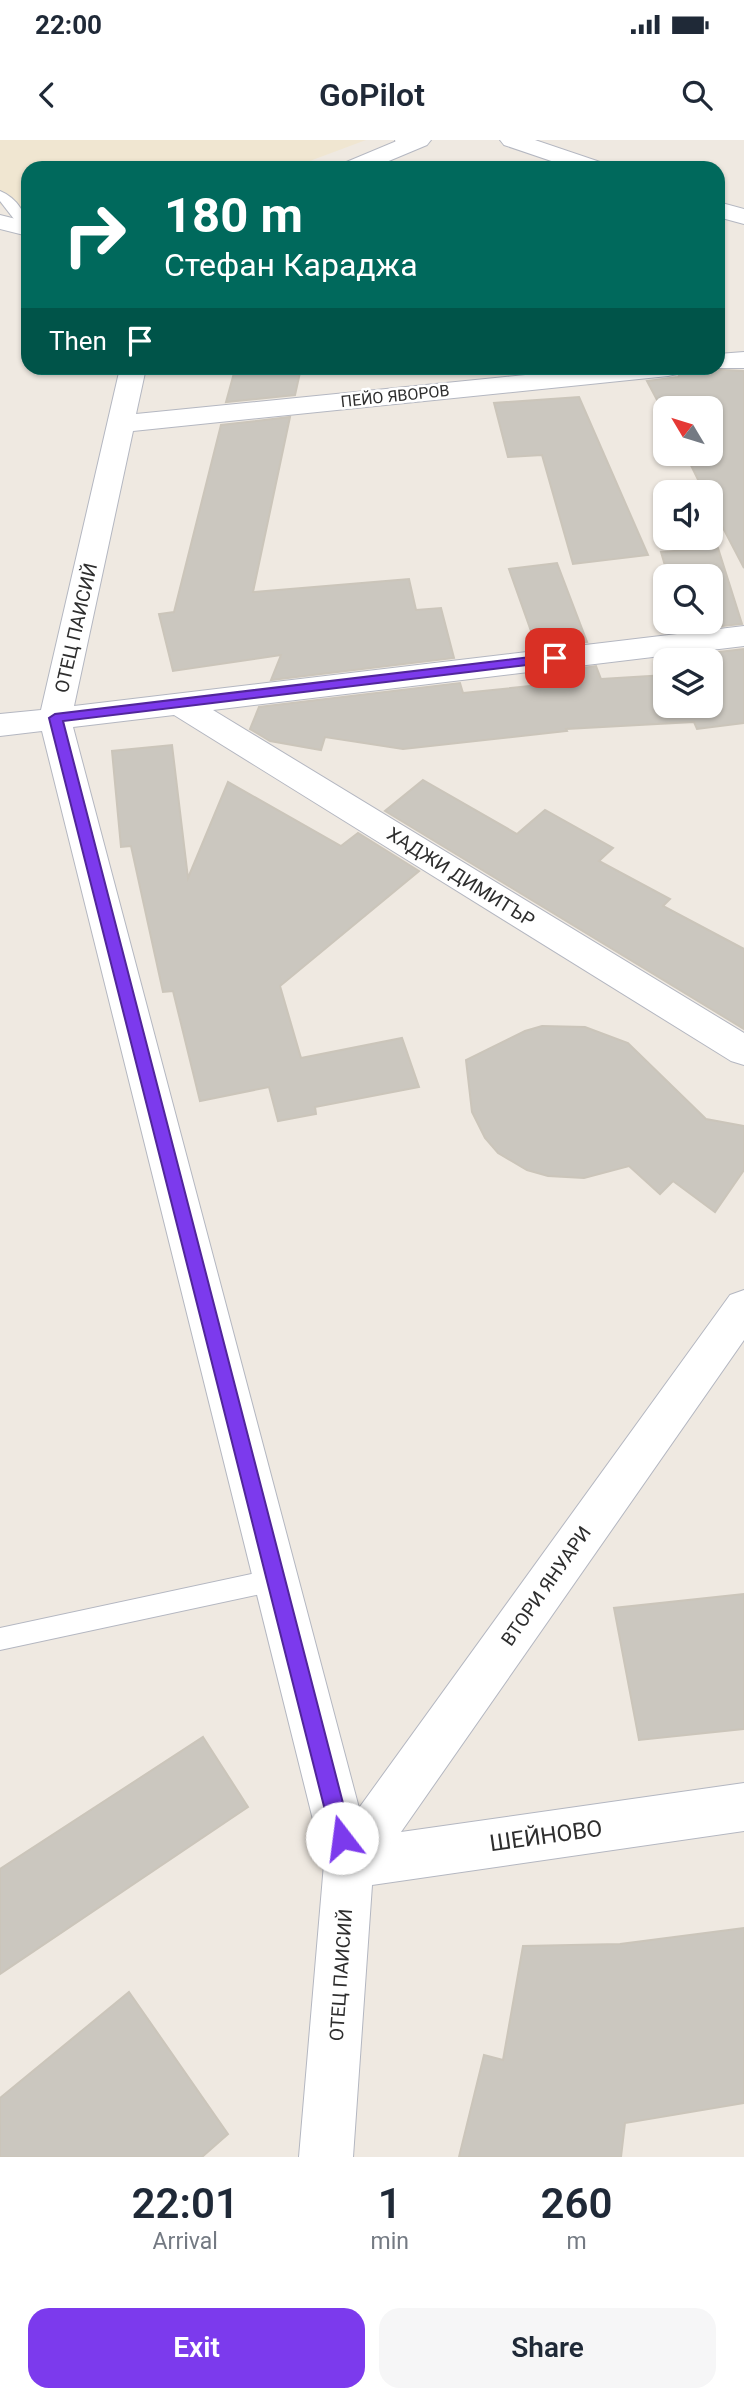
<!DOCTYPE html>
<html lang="en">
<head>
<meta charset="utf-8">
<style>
  :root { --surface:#fff; --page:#f6f6f7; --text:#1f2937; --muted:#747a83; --accent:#7c3aed }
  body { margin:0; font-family:Roboto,sans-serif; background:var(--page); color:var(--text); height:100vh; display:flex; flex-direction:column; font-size:26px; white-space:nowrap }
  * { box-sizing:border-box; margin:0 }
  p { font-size:23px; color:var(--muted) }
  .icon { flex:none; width:38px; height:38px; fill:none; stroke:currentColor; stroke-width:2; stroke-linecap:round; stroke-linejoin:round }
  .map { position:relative; height:2017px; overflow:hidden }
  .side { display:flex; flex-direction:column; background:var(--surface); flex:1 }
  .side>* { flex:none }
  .guide { position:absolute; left:21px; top:21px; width:704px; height:214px; border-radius:21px; box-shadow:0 2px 5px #0004; background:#00695c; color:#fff; overflow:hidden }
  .needle { width:46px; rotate:308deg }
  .buttons { position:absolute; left:653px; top:256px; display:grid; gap:14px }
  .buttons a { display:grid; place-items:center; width:70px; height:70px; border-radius:14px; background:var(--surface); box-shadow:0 2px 5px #0004; font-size:35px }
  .pin { position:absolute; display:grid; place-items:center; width:60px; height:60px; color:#fff; margin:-30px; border-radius:14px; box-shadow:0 4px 10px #0006 }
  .me { position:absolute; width:77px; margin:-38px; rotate:345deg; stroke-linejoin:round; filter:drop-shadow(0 0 5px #0008) }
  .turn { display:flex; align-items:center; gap:24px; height:147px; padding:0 28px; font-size:32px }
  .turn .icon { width:91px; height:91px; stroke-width:2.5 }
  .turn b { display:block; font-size:49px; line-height:60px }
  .then { display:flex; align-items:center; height:66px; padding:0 28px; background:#0003; gap:14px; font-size:26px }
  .eta { display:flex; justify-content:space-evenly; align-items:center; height:119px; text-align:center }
  .eta b { font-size:42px; font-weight:600; line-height:49px }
  .button { display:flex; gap:14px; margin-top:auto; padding:14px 28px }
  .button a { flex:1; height:80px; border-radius:21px; background:var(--accent); color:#fff; font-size:28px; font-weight:600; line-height:80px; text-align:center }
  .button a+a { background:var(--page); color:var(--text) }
  .status { display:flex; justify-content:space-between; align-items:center; height:49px; padding:0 35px; background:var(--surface); direction:ltr }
  .status svg { height:19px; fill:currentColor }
  header { display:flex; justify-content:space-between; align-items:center; height:91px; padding:0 28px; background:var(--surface); font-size:32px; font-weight:600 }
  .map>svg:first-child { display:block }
  .education { fill:#f0e6d1 }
  .building { fill:#cbc7bf; stroke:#cbc5ba; stroke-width:2 }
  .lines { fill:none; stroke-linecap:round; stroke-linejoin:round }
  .service-casing { stroke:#b4b7c1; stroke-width:2 }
  .minor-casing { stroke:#b4b7c1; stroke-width:2 }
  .tertiary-casing { stroke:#b4b7c1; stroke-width:2 }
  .service { fill:#fff; fill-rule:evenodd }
  .minor { fill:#fff; fill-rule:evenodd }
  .tertiary { fill:#fff; fill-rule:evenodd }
  .route { fill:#7c3aed; stroke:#51269a; stroke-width:2 }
  .labels { text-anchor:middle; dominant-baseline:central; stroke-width:5; stroke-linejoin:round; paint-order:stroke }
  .far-street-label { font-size:16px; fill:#2e2e2e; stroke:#fff }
  .street-label { font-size:19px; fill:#2e2e2e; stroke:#fff }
  .near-street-label { font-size:23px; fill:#2e2e2e; stroke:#fff }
</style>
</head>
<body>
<div class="status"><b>22:00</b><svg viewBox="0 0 49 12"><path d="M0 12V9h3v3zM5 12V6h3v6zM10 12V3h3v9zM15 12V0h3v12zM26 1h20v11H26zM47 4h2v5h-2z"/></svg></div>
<header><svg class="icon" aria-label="back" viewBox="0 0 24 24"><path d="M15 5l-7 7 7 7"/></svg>GoPilot<svg class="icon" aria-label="search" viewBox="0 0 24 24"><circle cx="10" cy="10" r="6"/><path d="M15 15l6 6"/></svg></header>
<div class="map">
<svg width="744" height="2017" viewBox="0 0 744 2017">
  <rect width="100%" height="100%" fill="#efe9e1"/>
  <path class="education" d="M0,0h366l-75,28h-263v44l-28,-7z"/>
  <g class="building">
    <path d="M252,228h49l-6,27 -69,7 8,-29h17z"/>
    <path d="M684,228l60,3v197l-34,-65v-11h-6l-19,-39h25v-45h-45v7l-18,-34 31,-4z"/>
    <path d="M579,257l69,158 -75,9 -31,-109 -34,2 -14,-54z"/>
    <path d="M290,277l-37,175 156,-13 7,31 25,-2 13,50 -183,22 10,-25 -108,16 -14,-57 15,-2 47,-187z"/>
    <path d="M718,408l24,76 -57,6 -3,-9h28v-45h-42l-7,-24z"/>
    <path d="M557,423l30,79 -50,6 -28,-79z"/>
    <path d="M744,509v74l-47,6 -3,-7 -128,7 1,2 -164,18 -78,-12 -4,13 -51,-9 -20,-12 9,-22 201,-24 3,10 87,-9 -4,-11 50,-7 5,13 64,-4v30h45v-45h-16l-2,-5z"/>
    <path d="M172,605l16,133 40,-96 113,64 17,-13 61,38 -139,115 21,72 101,-20 17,49 -104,20 1,7 -38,7 -9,-34 -69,14 -27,-110 -10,1 -32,-146 -10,1 -9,-96z"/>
    <path d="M423,640l94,54 28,-24 68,38 -14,13 71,38 -7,7 81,43v80l-359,-218z"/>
    <path d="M542,886l43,1 43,16 78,76 38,7v44l-29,42 -42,-31 -13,13 -31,-28 -45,12 -36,-2 -21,-6 -29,-17 -13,-15 -13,-26 -6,-52 59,-29z"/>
    <path d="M744,1454v135l-105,11 -25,-132z"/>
    <path d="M203,1597l45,70 -248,167v-105z"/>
    <path d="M744,1788v175l-119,20 -4,34h-162l25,-102 19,5 20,-114 97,-2z"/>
    <path d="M129,1852l99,142 -26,23h-202v-59z"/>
  </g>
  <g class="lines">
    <defs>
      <g id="service">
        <path d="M0,51c17,7 28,24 28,42l-4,-1 -24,-31z"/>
        <path d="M275,1429l8,4 3,7 -3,7 -8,4 -275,59v-22z"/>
      </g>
      <g id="minor">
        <path d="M399,0h32l-4,5 -55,23h-32l4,-5z"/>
        <path d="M0,75l28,7v14l-28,-7z"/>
        <path d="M744,212v16h-35h9v-14z"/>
        <path d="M120,228h26l-10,46 459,-46h86l-4,6 -9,2 -535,55 -59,275 670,-80v20l-531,64 531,323v32l-13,-4 -557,-346 -101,12 286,1081 371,-513 14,-5v50l-343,492 343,-49v48l-372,54 -19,272h-54l25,-293 -282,-1133 -42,5v-22l41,-4z"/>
      </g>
      <g id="tertiary">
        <path d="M395,0h24l-5,10h-16z"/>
        <path d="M500,0h35l68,23 4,5h-35l-68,-23z"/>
        <path d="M718,62l26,7v15l-26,-7z"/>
      </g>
    </defs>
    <use href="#service" class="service-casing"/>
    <use href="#minor" class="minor-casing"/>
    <use href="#tertiary" class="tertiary-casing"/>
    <use href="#service" class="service"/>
    <use href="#minor" class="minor"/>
    <use href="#tertiary" class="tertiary"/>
  </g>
  <path class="route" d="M555,514l7,4 -2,3 -497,60 289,1117 -3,7 -7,3 -7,-3 -3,-7 -283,-1120 6,-4z"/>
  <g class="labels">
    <g class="far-street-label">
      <text transform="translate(395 256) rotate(-6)">ПЕЙО ЯВОРОВ</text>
    </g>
    <g class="street-label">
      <text transform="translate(76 488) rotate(-77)">ОТЕЦ ПАИСИЙ</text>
      <text transform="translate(461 737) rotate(32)">ХАДЖИ ДИМИТЪР</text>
      <text transform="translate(546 1446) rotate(-55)">ВТОРИ ЯНУАРИ</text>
      <text transform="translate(341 1835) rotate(-86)">ОТЕЦ ПАИСИЙ</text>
    </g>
    <g class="near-street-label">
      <text transform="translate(546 1696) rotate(-8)">ШЕЙНОВО</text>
    </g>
  </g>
</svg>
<div class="buttons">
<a><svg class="needle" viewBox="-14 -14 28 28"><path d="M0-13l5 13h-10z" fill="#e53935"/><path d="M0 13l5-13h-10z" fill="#747a83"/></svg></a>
<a><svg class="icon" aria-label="sound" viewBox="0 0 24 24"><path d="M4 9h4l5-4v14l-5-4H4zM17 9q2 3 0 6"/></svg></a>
<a><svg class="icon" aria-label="search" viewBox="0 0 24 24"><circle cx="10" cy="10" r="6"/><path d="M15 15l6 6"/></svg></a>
<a><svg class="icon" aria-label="layers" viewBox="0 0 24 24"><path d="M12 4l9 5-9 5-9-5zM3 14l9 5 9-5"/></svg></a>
</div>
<div class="pin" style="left:555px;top:518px;background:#d93025"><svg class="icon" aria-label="arrive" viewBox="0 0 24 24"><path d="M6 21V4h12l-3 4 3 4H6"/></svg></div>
<svg class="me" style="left:342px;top:1698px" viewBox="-20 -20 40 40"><circle r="19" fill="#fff"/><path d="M0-13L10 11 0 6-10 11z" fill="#7c3aed"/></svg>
<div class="guide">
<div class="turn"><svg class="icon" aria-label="right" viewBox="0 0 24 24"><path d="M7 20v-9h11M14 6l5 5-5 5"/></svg><div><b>180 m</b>Стефан Караджа</div></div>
<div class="then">Then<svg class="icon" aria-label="arrive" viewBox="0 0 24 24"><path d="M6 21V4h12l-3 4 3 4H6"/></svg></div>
</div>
</div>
<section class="side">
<div class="eta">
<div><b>22:01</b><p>Arrival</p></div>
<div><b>1</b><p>min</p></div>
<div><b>260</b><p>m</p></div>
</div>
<div class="button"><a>Exit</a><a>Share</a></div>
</section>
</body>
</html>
